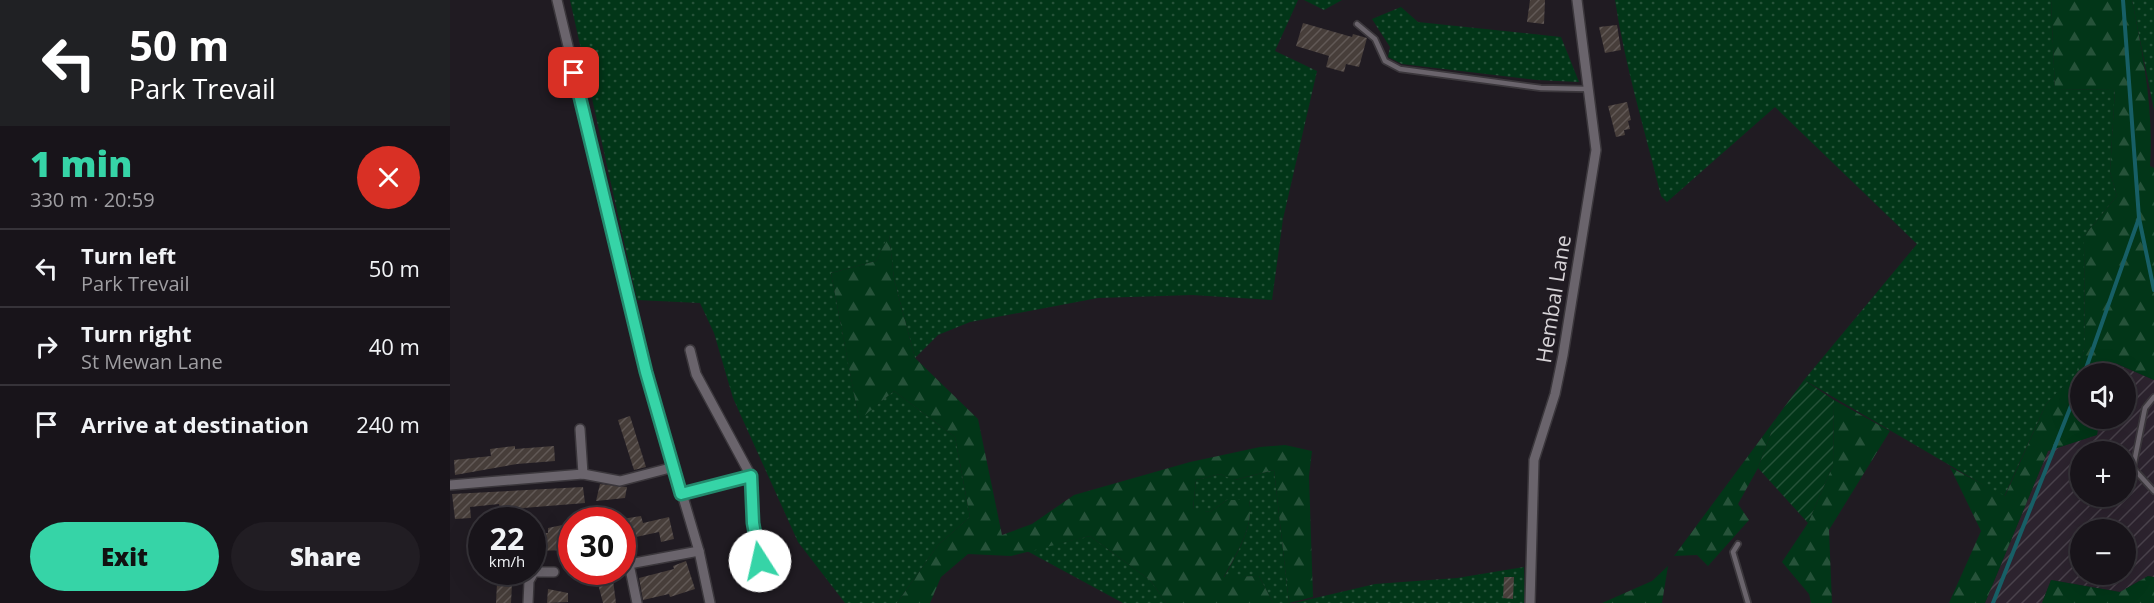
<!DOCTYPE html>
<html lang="en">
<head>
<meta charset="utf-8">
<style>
  :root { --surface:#18141a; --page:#211d23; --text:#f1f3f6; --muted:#9f9ea2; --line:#363339; --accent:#36d4a7 }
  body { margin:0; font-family:"Open Sans",sans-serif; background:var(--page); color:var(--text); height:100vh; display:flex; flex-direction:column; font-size:22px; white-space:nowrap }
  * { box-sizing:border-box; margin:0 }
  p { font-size:20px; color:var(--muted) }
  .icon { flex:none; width:33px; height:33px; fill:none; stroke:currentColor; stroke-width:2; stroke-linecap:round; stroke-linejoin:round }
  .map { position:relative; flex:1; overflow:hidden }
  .details { display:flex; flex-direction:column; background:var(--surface); width:450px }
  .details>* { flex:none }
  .guide { background:#202124; color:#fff; overflow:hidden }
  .controls { position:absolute; left:1620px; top:363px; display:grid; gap:12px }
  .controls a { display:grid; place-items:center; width:66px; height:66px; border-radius:50%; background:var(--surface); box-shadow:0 6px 24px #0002,0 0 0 2px var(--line); font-size:30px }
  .speed { position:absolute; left:18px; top:507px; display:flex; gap:12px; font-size:30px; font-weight:700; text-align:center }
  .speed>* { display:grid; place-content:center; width:78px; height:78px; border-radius:50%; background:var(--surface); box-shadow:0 6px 24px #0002,0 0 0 2px var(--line); line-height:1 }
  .speed small { font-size:15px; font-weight:400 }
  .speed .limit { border:9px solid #d22; background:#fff; color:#111 }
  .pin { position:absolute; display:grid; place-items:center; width:51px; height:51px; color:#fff; margin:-26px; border-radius:12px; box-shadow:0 3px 9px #0006 }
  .me { position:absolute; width:66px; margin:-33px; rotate:350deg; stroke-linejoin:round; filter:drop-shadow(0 0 4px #0008) }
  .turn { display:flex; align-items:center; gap:21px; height:126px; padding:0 30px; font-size:27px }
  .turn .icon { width:78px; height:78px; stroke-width:2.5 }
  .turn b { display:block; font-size:42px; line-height:51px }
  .round { display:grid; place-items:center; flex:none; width:63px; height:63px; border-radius:32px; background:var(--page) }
  .overview { display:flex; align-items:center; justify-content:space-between; height:102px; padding:0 30px }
  h1 { font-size:36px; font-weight:800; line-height:45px; color:var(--accent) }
  .cta { display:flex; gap:12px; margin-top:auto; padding:12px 30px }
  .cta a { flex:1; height:69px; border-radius:36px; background:var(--accent); color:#111; font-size:24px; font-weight:800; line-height:69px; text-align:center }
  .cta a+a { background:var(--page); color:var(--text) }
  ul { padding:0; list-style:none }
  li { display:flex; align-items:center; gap:18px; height:78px; padding:0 30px; border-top:2px solid var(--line) }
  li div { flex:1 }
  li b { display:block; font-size:22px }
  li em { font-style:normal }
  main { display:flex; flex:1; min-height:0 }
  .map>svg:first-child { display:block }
  .industrial { fill:url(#industrial-furrows); fill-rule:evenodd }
  .grass { fill:url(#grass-dots) }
  .forest { fill:url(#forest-firs) }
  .garden { fill:url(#garden-furrows) }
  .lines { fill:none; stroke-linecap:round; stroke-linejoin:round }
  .stream { stroke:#175f66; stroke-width:4 }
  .building { fill:url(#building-hatch) }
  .service-casing { stroke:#3b373c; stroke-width:8 }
  .minor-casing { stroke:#3b373c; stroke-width:12 }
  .service { stroke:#6a646c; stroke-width:4.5 }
  .minor { stroke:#6a646c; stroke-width:9 }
  .route-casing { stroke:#238a6d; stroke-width:15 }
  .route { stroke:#36d4a7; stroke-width:10 }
  .labels { text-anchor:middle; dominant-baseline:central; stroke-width:4.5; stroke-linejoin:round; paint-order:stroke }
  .street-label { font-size:21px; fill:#d7d3d7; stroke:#201b22 }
</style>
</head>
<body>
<main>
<section class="details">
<div class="guide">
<div class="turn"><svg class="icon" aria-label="left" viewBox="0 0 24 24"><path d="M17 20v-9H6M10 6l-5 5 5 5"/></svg><div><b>50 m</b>Park Trevail</div></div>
</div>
<div class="overview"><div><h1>1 min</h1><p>330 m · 20:59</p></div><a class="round" style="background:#d93025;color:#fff"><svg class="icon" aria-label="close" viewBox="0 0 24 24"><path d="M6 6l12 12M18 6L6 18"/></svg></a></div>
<ul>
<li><svg class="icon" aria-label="left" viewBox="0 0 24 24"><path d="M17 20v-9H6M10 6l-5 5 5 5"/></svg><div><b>Turn left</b><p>Park Trevail</p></div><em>50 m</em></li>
<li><svg class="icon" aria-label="right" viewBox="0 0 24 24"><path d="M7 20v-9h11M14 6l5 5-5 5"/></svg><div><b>Turn right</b><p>St Mewan Lane</p></div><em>40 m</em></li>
<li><svg class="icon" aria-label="arrive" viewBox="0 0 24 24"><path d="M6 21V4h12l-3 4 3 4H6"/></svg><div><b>Arrive at destination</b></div><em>240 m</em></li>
</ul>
<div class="cta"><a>Exit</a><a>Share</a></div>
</section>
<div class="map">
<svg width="1704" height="603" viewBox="0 0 1704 603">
  <defs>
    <pattern id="industrial-furrows" width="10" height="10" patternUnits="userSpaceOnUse" patternTransform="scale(1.5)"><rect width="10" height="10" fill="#2c232e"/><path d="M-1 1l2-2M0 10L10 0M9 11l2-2" fill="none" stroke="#4a424c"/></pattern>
    <pattern id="grass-dots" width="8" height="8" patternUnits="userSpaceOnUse" patternTransform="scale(1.5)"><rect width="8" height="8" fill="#023618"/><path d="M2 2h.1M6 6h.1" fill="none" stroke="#265239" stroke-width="1.8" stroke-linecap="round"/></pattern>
    <pattern id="forest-firs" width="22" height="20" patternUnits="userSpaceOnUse" patternTransform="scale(1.5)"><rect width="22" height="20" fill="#023618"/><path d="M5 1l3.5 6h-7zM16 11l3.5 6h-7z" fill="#265239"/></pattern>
    <pattern id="garden-furrows" width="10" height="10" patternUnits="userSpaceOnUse" patternTransform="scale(1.5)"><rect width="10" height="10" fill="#023618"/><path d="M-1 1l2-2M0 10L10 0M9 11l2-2" fill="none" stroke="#265239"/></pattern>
    <pattern id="building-hatch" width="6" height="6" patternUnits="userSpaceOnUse" patternTransform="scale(1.5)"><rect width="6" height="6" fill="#473e3a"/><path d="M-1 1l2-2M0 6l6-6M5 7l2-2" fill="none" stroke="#615956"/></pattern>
  </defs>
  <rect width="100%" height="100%" fill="#201b22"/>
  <path class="industrial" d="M1664,363l40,17v197l-6,-1 -28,16 -69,-12 -9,23h-57l63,-152 48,-16 4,-16 26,-1v-44l-14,-1zM1630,452h46v44h-46zM1630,530h46v44h-46z"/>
  <g class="grass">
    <path d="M120,0h728l-23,51 42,20 -34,148 -11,81 -80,-5 -94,3 -128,24 -32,13 -23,23 -21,-79 -5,-44 -13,26 -45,12 28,146 35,-28 61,46 15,80 -32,28 -41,58h-52l-47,-61 -65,-144 -19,-65 -14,-30 -63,-3z"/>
    <path d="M854,0h38l-18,10z"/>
    <path d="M1165,0h436l4,90 60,-1 -5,83 7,24 -33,40 1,112 -9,26 -30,30 -42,93 -200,-117 113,-136 -142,-137 -108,95 -6,-6c-16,-65 -36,-130 -46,-196z"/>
    <path d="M1682,0h22v110z"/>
    <path d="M951,7l17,15 143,15 18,45 -42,-2 -135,-16 -14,-7 2,-10 -18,-28z"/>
    <path d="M824,470l15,133h-16l-14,-27 -35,2c12,-23 31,-52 25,-78h-22l-17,12 -17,-2 3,-30 24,-6 15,6z"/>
    <path d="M640,536l61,45 15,22h-43l-96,-52z"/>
    <path d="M1074,567l1,36h-231l81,-19 82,-6z"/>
  </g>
  <g class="forest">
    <path d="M1601,0h81c11,55 22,110 18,166l4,2v212l-39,-17 -3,10 -32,1v44l20,1 -3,16 -49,16 -63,152h-36l32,-72 -31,-64 55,29 41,-92 30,-31 9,-25 -1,-112 33,-40 -7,-24 5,-83 -60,1z"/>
    <path d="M439,234l5,45 21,79 63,61 24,116 30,-11 42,-29 116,-33 70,-15 25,-2 27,6 -3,25 4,121 -24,6 -15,-133 -40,10 -14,-6 -24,6 -3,29 17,3 17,-12h22c6,26 -13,54 -25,77l35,-1 14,27h-107l-15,-22 -61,-45 -79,20 -43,-2 -27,23 -11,26h-33l41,-58 32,-28 -15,-80 -61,-46 -35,29 -28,-147 45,-12z"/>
    <path d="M1384,400l56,31 -61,99 3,73h-21l-2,-9 -27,-32 26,-39 25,-58z"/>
    <path d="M1327,417l-19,51 -20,36 11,16 -41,46 -11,-11 -23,1z"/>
    <path d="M1218,566l-6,37h-60l50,-22z"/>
    <path d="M1698,576l6,1v26h-112l9,-23 69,12z"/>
  </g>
  <path class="garden" d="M1354,380l30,20 -1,65 -25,58 -50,-55 19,-51z"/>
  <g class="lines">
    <g class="stream">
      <path d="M1689,218l15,72"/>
      <path d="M1634,374l55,-156 -16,-218"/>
      <path d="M1543,603l87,-220"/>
    </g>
  </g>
  <g class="building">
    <path d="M1080,0h15l-1,24 -17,-2z"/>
    <path d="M853,23l49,14 1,-3 14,4 -8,29 -13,-3 -2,8 -18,-5 3,-11 -33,-10z"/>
    <path d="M1167,25l4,25 -16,3 -6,-26z"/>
    <path d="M1177,102l4,18 -3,1 2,8 -6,1 1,5 -9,2 -8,-31z"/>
    <path d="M180,416l16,51 -12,3 -16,-50z"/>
    <path d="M65,446v3l39,-3 1,15 -38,3 -62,11 -1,-15 37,-4 -1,-7z"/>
    <path d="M150,484l27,3 -2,11 -29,3z"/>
    <path d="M133,487l2,16 -85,7 -1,-6 -29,3 1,11 -16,1 -3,-25z"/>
    <path d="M191,516l2,7 26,-6 5,22 -13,3 -2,-10 -37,8v-21z"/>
    <path d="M122,523v27l-40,1v-17l16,-1v-5z"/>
    <path d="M236,561l9,28 -25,8 -1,-3 -26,6 -4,-22 35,-9 -1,-3z"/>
    <path d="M145,572h17l4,31h-13z"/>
    <path d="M1054,577h10l-1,22 -10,-1z"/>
    <path d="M47,583l15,1 -1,19h-15z"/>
    <path d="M98,589l20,4v9l-21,1z"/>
  </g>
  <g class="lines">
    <defs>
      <g id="service">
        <path d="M907,24l18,15 10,22 15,8 141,19 47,1"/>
        <path d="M1704,397l-9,11 -12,60 21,23"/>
        <path d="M1288,544l-5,8 15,51"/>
      </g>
      <g id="minor">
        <path d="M107,0l89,372 53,179 11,52"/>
        <path d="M240,350l6,24 55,102 2,47 7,38"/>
        <path d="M130,429l3,45"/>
        <path d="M0,485l133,-11 37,7 54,-14"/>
        <path d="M231,494l70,-18"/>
        <path d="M172,550l7,14"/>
        <path d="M78,603l1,-22 5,-9h20"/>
        <path d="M187,603l-8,-39 70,-13"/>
        <path d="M1080,603l4,-143 21,-66 8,-39 33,-205 -19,-150"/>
      </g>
    </defs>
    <use href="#service" class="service-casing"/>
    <use href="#minor" class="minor-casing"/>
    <use href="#service" class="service"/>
    <use href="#minor" class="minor"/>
  </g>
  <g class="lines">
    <defs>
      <path id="route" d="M124,73l72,299 35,122 70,-18 2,47 7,38"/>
    </defs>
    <use href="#route" class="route-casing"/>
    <use href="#route" class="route"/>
  </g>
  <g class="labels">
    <g class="street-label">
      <text transform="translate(1103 299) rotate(-81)">Hembal Lane</text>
    </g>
  </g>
</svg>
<div class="controls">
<a><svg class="icon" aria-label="sound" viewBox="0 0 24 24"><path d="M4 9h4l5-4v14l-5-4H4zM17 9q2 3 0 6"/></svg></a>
<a>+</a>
<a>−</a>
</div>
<div class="speed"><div>22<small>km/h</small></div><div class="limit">30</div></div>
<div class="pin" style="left:124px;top:73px;background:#d93025"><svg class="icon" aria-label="arrive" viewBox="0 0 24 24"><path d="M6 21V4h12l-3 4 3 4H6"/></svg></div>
<svg class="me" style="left:310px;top:561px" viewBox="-20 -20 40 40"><circle r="19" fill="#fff"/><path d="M0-13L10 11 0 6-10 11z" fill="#36d4a7"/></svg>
</div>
</main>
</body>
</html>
